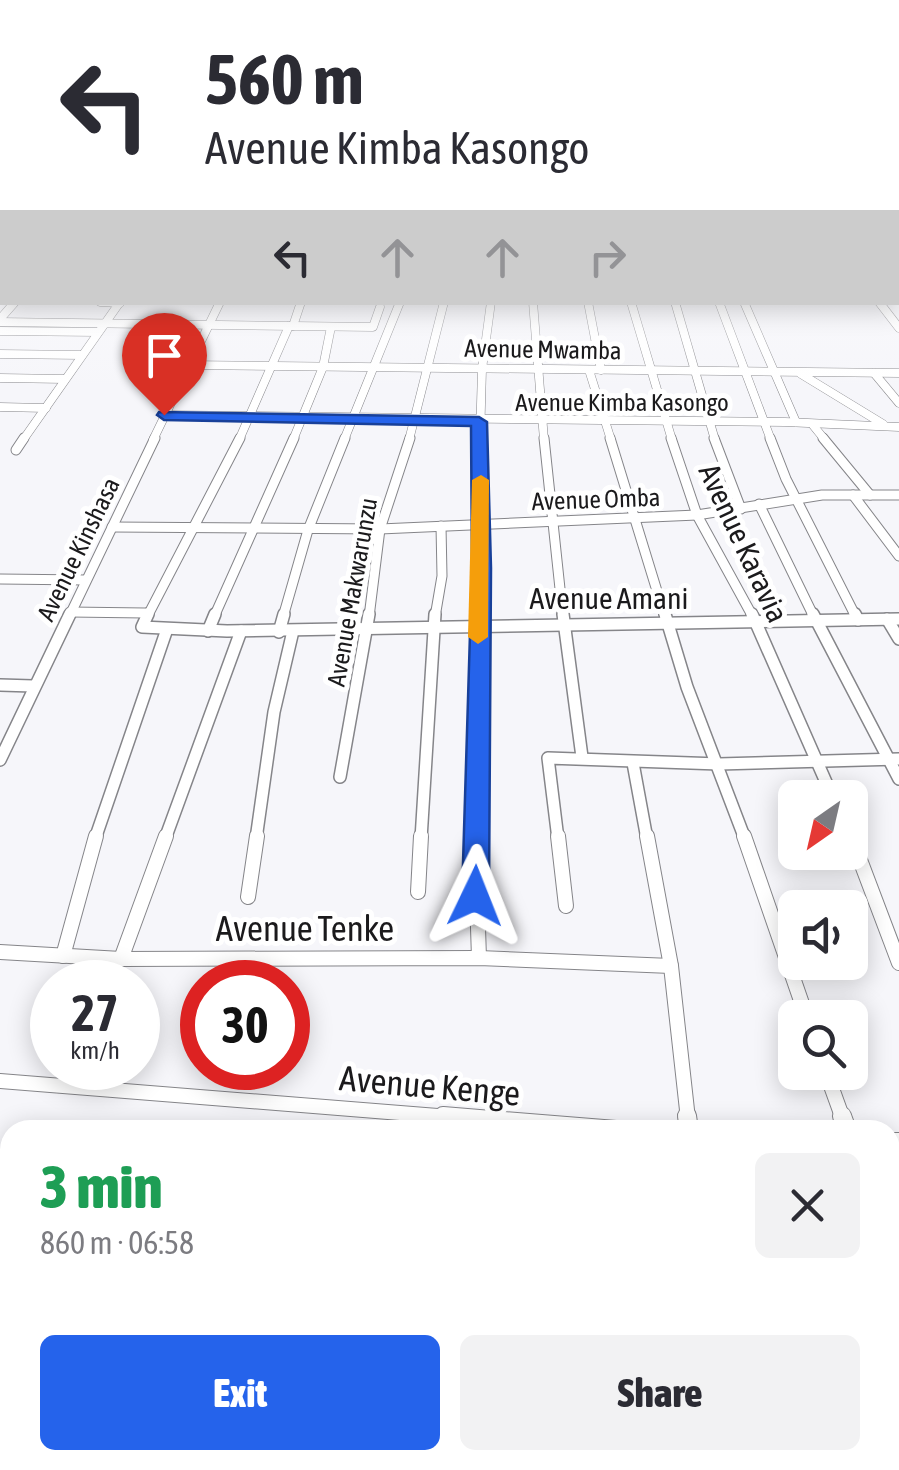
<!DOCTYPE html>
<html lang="en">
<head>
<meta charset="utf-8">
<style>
  :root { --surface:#fff; --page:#f2f2f3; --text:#2b2b33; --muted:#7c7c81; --accent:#2563eb }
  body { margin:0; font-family:"Asap Condensed",sans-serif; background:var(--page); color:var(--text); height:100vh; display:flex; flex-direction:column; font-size:38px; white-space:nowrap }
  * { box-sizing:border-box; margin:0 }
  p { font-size:32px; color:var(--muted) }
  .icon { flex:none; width:55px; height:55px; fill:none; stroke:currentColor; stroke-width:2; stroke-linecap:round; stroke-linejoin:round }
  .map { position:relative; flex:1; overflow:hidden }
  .side { position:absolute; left:0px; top:1120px; width:900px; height:350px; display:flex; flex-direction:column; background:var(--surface); border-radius:30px 30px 0 0; box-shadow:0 5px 25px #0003 }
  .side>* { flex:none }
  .guide { position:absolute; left:0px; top:0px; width:900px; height:305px; box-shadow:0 5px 25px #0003; background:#fff; color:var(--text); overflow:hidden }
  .needle { width:65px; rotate:214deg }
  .controls { position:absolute; left:778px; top:780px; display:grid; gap:20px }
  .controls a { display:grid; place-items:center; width:90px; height:90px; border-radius:15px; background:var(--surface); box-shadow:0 5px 25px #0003; font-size:50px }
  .speed { position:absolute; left:30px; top:960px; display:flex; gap:20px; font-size:50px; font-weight:700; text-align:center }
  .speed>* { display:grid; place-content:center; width:130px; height:130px; border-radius:50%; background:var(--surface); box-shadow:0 5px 25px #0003; line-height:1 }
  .speed small { font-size:25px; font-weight:400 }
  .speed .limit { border:15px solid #d22; background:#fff; color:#111 }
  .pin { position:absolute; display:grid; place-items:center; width:85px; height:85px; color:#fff; margin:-102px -42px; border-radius:50% 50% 50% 0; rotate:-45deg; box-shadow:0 0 10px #0007 }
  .pin .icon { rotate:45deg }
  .me { position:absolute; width:110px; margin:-55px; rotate:2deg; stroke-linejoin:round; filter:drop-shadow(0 0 8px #0008) }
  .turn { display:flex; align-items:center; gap:35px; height:210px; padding:0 40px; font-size:45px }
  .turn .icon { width:130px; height:130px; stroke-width:2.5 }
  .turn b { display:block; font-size:70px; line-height:85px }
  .lanes { display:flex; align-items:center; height:95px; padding:0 40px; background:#0003; justify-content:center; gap:50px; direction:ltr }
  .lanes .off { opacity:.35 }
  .round { display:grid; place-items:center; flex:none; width:105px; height:105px; border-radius:15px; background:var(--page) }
  .overview { display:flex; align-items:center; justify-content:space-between; height:170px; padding:0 40px }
  h1 { font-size:60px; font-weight:800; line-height:75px; color:#1e9e55 }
  .action { display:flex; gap:20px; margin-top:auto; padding:20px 40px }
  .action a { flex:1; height:115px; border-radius:15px; background:var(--accent); color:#fff; font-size:40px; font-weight:800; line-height:115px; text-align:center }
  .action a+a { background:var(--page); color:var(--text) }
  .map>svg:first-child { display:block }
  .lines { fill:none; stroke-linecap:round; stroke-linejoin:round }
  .minor-far4-casing { stroke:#858589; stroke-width:9 }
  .minor-far3-casing { stroke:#858589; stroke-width:11 }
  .minor-far2-casing { stroke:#858589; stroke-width:14 }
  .minor-far1-casing { stroke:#858589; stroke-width:16 }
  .minor-casing { stroke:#858589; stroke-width:20 }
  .highway-casing { stroke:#ae7b87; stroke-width:2 }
  .minor-far4 { stroke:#fff; stroke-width:8 }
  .minor-far3 { stroke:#fff; stroke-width:9 }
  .minor-far2 { stroke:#fff; stroke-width:11 }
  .minor-far1 { stroke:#fff; stroke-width:14 }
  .minor { stroke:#fff; stroke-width:18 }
  .highway { fill:#fdafc1; fill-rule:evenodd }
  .route { fill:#2563eb; stroke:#184099; stroke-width:2.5 }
  .slow { fill:#f59e0b }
  .labels { text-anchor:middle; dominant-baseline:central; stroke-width:10; stroke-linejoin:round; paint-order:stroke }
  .far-street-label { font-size:25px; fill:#1b1a1c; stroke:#fff }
  .street-label { font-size:30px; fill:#1b1a1c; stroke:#fff }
  .near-street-label { font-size:35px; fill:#1b1a1c; stroke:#fff }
</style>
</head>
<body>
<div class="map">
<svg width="899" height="1470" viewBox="0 0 899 1470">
  <rect width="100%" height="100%" fill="#f6f6fa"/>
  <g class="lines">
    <defs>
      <g id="minor-far4">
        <path d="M100,302l20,1"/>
        <path d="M533,302l11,138"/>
        <path d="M588,302l13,68"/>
        <path d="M631,302l41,138"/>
        <path d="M675,302l40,138"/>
        <path d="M719,302l52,138"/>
        <path d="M744,302l52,120"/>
        <path d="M879,302l20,26"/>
        <path d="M0,319l15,-17"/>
        <path d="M0,322l373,5 7,-20"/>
        <path d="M293,326l8,-24"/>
        <path d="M0,331l98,1"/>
        <path d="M0,354l82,1"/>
        <path d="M187,365l712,8"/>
        <path d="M589,370l22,70"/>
        <path d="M874,373l25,30"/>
        <path d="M801,374l82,50"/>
        <path d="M0,378l65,1"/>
        <path d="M0,407l46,1"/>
        <path d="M164,415l621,7 114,5"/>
        <path d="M812,424l13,16"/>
        <path d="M23,440l97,-138"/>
        <path d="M153,440l67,-138"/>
        <path d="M239,440l50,-114"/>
        <path d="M293,440l30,-73 8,-40"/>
        <path d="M344,440l56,-138"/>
        <path d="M409,440l35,-138"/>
        <path d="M480,440l2,-71 9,-67"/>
      </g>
      <g id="minor-far3">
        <path d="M544,438l19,179"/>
        <path d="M610,438l55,179"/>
        <path d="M671,438l26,77 56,102"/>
        <path d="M714,438l27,71"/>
        <path d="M770,438l16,41 70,138"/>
        <path d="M823,438l47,57"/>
        <path d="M16,450l8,-12"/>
        <path d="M853,495l46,61"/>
        <path d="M759,504l55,113"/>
        <path d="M112,527l268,2 317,-14 125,-20h77"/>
        <path d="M0,579l86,1"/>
        <path d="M70,612l75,1"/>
        <path d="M69,617l86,-179"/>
        <path d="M147,617l93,-179"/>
        <path d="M214,617l80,-179"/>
        <path d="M283,617l25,-87 37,-92"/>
        <path d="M369,617l11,-88 30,-91"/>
        <path d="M435,617l7,-41 -1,-50"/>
        <path d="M480,617v-179"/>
      </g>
      <g id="minor-far2">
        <path d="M148,614l-6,13 85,4 672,-12"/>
        <path d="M563,614l19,143"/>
        <path d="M665,614l22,73 58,152"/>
        <path d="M752,614l81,184"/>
        <path d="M813,614l86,165"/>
        <path d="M855,614l3,6"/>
        <path d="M887,619l12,20"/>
        <path d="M208,631l7,-17"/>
        <path d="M279,632l5,-18"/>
        <path d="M0,685l33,1"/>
        <path d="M0,760l70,-146"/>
        <path d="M633,763l14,76"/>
        <path d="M340,777l29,-163"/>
        <path d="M850,834l2,5"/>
        <path d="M95,839l72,-210"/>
        <path d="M165,839l76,-208"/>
        <path d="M256,839l18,-127 19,-81"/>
        <path d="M421,839l14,-225"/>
        <path d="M475,839l5,-225"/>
        <path d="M558,839l-10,-81 171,6 180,-5"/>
      </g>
      <g id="minor-far1">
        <path d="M475,836l4,122"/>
        <path d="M558,836l8,70"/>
        <path d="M647,836l24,130 17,153"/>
        <path d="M744,836l63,182"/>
        <path d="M851,836l48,127"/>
        <path d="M418,892l3,-56"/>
        <path d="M248,897l9,-61"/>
        <path d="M0,952l121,7 358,-1 192,8"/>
        <path d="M63,956l33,-120"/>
        <path d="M121,959l45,-123"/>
        <path d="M826,1072l17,47"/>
        <path d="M0,1081l475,38"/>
      </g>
      <g id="minor">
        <path d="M443,1116l173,14"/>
        <path d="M687,1116l2,14"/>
        <path d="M842,1116l5,14"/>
        <path d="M890,1142h9"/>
        <path d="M0,1240l10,1"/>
        <path d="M890,1276l9,31"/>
        <path d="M890,1429h9"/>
        <path d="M0,1434h10"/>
        <path d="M416,1460v10"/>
        <path d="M803,1460l1,10"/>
        <path d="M230,1470l1,-10"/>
      </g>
      <g id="highway">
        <rect x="898" y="284" width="1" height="6"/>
        <rect x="0" y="285" width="2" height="6"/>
      </g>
    </defs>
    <use href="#minor-far4" class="minor-far4-casing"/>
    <use href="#minor-far3" class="minor-far3-casing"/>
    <use href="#minor-far2" class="minor-far2-casing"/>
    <use href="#minor-far1" class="minor-far1-casing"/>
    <use href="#minor" class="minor-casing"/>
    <use href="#highway" class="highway-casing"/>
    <use href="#minor-far4" class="minor-far4"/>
    <use href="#minor-far3" class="minor-far3"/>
    <use href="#minor-far2" class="minor-far2"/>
    <use href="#minor-far1" class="minor-far1"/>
    <use href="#minor" class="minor"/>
    <use href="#highway" class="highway"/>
  </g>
  <linearGradient id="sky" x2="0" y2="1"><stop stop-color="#7eb3ee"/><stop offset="0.48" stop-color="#fbfbfd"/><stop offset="1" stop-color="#fbfbfd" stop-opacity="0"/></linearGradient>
  <rect width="899" height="394" fill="url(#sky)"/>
  <path class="route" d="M159,412l320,5 8,5 4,146 -2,328 -4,7 -10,4 -9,-4 -4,-7 10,-328 -1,-142 -307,-6 -7,-5z"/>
  <path class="slow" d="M481,475l8,5 -1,157 -10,7 -10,-7 4,-157z"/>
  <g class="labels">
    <g class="far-street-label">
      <text transform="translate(543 349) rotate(1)">Avenue Mwamba</text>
      <text x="622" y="402">Avenue Kimba Kasongo</text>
      <text transform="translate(596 499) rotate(-2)">Avenue Omba</text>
      <text transform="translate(78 549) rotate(-64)">Avenue Kinshasa</text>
      <text transform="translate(352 592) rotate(-80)">Avenue Makwarunzu</text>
    </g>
    <g class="street-label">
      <text transform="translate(744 543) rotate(65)">Avenue Karavia</text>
      <text x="609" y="598">Avenue Amani</text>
    </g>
    <g class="near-street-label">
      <text x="305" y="928">Avenue Tenke</text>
      <text transform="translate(430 1085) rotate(5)">Avenue Kenge</text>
    </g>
  </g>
</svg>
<div class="controls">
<a><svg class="needle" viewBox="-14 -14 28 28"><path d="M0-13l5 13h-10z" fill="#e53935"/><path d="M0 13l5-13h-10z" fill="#7c7c81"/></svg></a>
<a><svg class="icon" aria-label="sound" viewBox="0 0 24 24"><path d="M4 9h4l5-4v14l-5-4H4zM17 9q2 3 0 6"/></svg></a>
<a><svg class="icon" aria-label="search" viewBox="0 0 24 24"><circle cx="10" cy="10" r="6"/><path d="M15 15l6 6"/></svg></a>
</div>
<div class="speed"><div>27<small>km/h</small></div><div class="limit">30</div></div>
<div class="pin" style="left:164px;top:415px;background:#d93025"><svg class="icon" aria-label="arrive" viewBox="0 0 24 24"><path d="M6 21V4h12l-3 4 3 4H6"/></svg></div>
<svg class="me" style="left:475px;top:896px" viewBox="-20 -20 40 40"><path d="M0-17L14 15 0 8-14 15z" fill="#2563eb" stroke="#fff" stroke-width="4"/></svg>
<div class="guide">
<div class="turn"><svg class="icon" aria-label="left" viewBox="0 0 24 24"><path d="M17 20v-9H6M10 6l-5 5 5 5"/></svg><div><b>560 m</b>Avenue Kimba Kasongo</div></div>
<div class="lanes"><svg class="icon" aria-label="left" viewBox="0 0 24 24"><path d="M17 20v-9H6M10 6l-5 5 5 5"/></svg><svg class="icon off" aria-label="ahead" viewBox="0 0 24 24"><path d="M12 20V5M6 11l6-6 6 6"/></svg><svg class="icon off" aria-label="ahead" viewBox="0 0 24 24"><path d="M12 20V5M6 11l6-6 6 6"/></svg><svg class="icon off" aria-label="right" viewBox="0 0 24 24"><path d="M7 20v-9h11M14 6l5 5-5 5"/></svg></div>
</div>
<section class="side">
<div class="overview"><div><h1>3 min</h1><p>860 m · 06:58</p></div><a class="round"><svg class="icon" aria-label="close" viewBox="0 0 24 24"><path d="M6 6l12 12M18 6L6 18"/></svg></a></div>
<div class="action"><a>Exit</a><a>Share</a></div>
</section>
</div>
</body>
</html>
